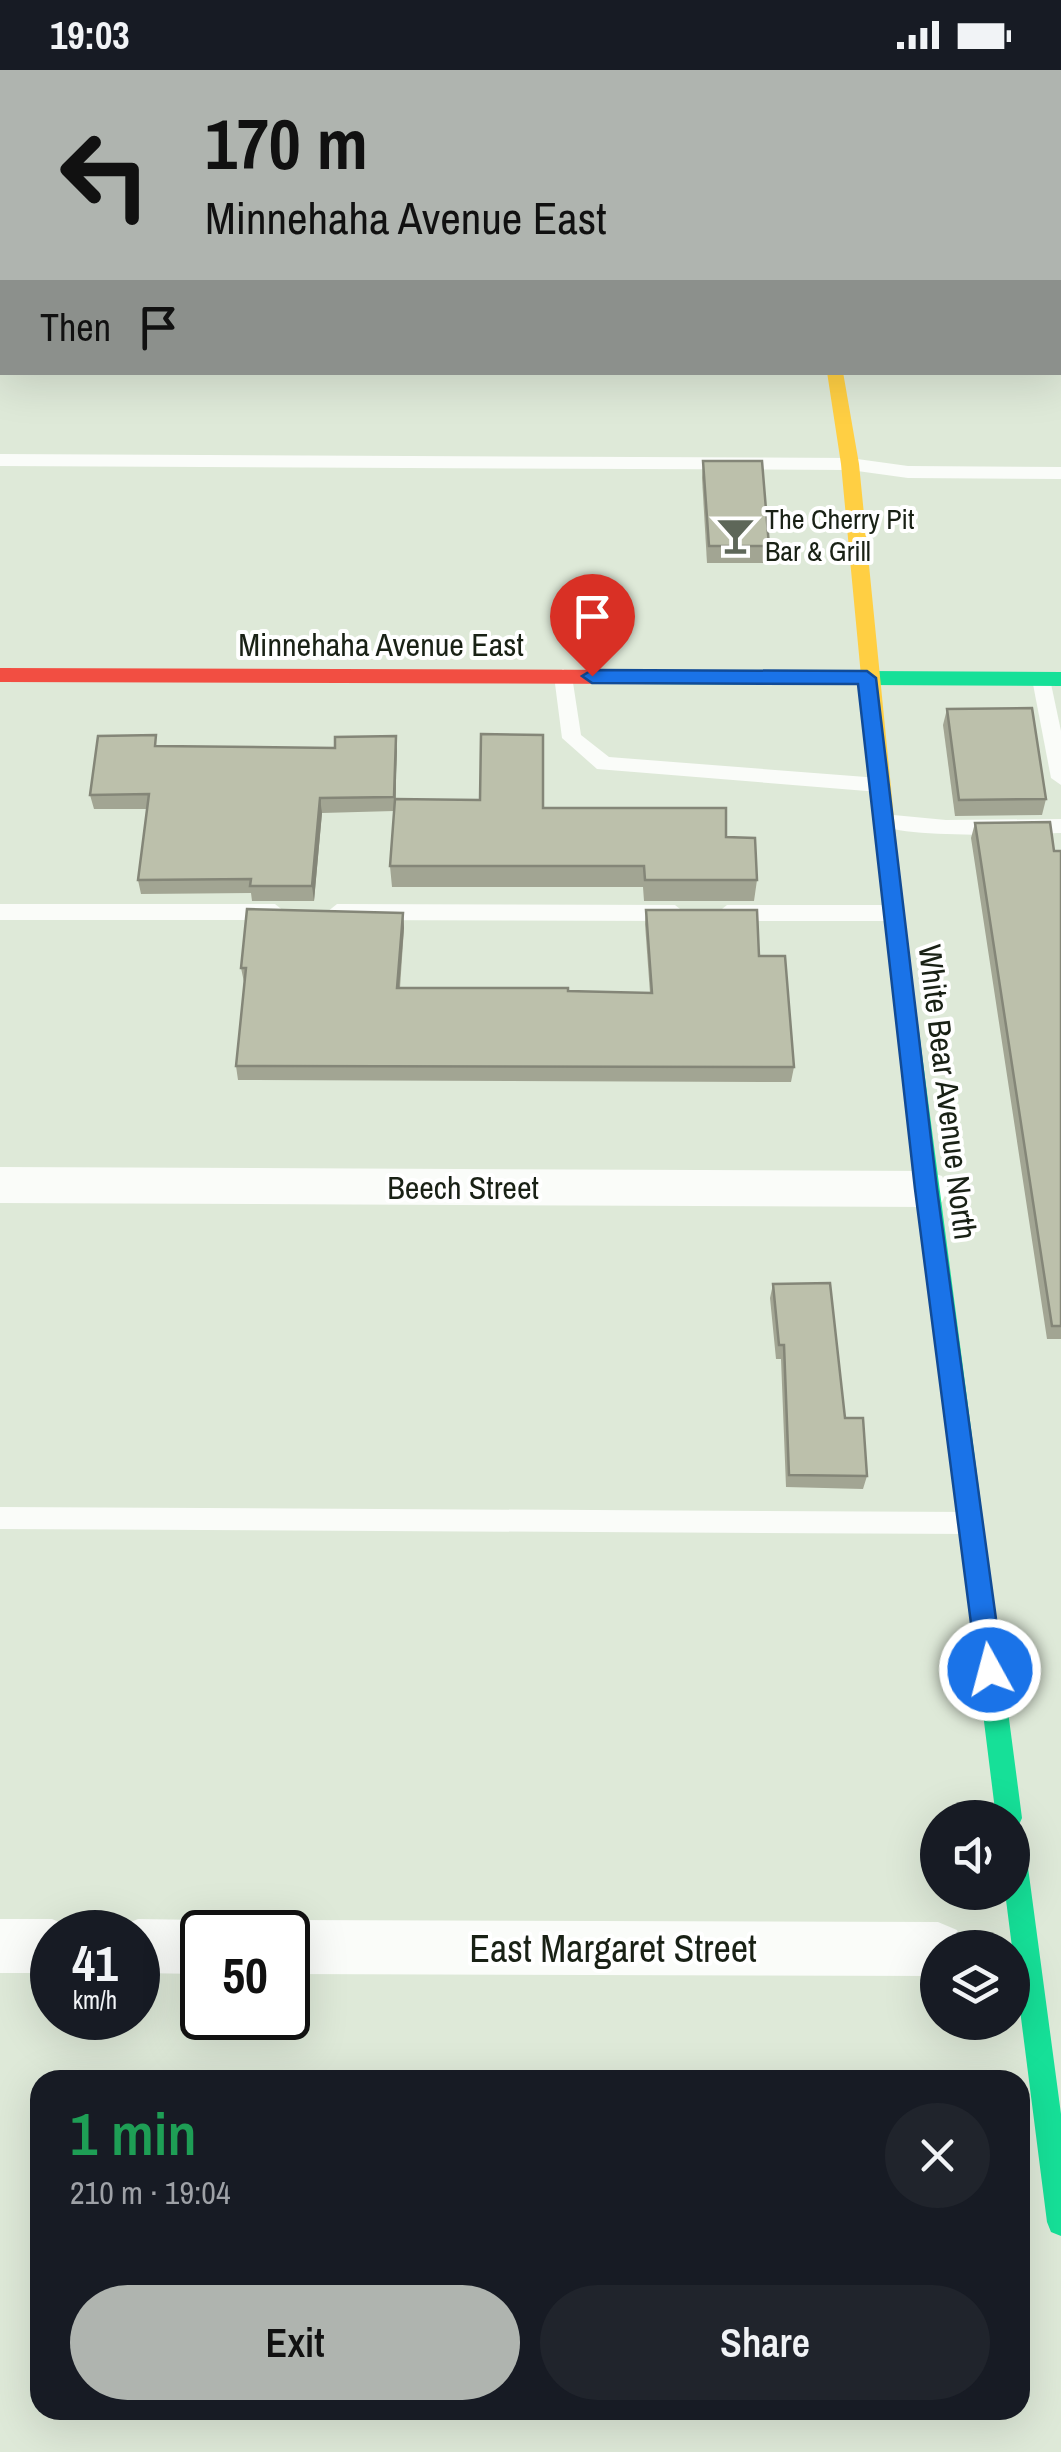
<!DOCTYPE html>
<html lang="en">
<head>
<meta charset="utf-8">
<style>
  :root { --surface:#171b24; --page:#20242c; --text:#f1f3f6; --muted:#9ea1a6; --accent:#afb4af }
  body { margin:0; font-family:"Archivo Narrow",sans-serif; background:var(--page); color:var(--text); height:100vh; display:flex; flex-direction:column; font-size:38px; white-space:nowrap }
  * { box-sizing:border-box; margin:0 }
  p { font-size:32px; color:var(--muted) }
  .icon { flex:none; width:55px; height:55px; fill:none; stroke:currentColor; stroke-width:2; stroke-linecap:round; stroke-linejoin:round }
  .map { position:relative; flex:1; overflow:hidden }
  .details { position:absolute; left:30px; top:2000px; width:1000px; height:350px; display:flex; flex-direction:column; background:var(--surface); border-radius:30px; box-shadow:0 10px 40px #0002 }
  .details>* { flex:none }
  .guide { position:absolute; left:0px; top:0px; width:1062px; height:305px; box-shadow:0 10px 40px #0002; background:#afb4af; color:#111; overflow:hidden }
  .tools { position:absolute; left:920px; top:1730px; display:grid; gap:20px }
  .tools a { display:grid; place-items:center; width:110px; height:110px; border-radius:50%; background:var(--surface); box-shadow:0 10px 40px #0002; font-size:50px }
  .speed { position:absolute; left:30px; top:1840px; display:flex; gap:20px; font-size:50px; font-weight:700; text-align:center }
  .speed>* { display:grid; place-content:center; width:130px; height:130px; border-radius:50%; background:var(--surface); box-shadow:0 10px 40px #0002; line-height:1 }
  .speed small { font-size:25px; font-weight:400 }
  .speed .limit { border:5px solid #111; border-radius:15px; background:#fff; color:#111 }
  .pin { position:absolute; display:grid; place-items:center; width:85px; height:85px; color:#fff; margin:-102px -42px; border-radius:50% 50% 50% 0; rotate:-45deg; box-shadow:0 0 10px #0007 }
  .pin .icon { rotate:45deg }
  .me { position:absolute; width:110px; margin:-55px; rotate:353deg; stroke-linejoin:round; filter:drop-shadow(0 0 8px #0008) }
  .turn { display:flex; align-items:center; gap:35px; height:210px; padding:0 40px; font-size:45px }
  .turn .icon { width:130px; height:130px; stroke-width:2.5 }
  .turn b { display:block; font-size:70px; line-height:85px }
  .then { display:flex; align-items:center; height:95px; padding:0 40px; background:#0003; gap:20px; font-size:38px }
  .round { display:grid; place-items:center; flex:none; width:105px; height:105px; border-radius:52px; background:var(--page) }
  .overview { display:flex; align-items:center; justify-content:space-between; height:170px; padding:0 40px }
  h1 { font-size:60px; font-weight:600; line-height:75px; color:#1e9e55 }
  .action { display:flex; gap:20px; margin-top:auto; padding:20px 40px }
  .action a { flex:1; height:115px; border-radius:60px; background:var(--accent); color:#111; font-size:40px; font-weight:600; line-height:115px; text-align:center }
  .action a+a { background:var(--page); color:var(--text) }
  .status { display:flex; justify-content:space-between; align-items:center; height:70px; padding:0 50px; background:var(--surface); direction:ltr }
  .status svg { height:28px; fill:currentColor }
  .map>svg:first-child { display:block }
  .lines { fill:none; stroke-linecap:round; stroke-linejoin:round }
  .lane { fill:#fafcf9; fill-rule:evenodd }
  .street { fill:#fafcf9; fill-rule:evenodd }
  .fast { fill:#16e098; fill-rule:evenodd }
  .slow { fill:#ffcf43; fill-rule:evenodd }
  .jam { fill:#f24e42; fill-rule:evenodd }
  .wall { fill:#a2a593 }
  .shaded-wall { fill:#848678 }
  .building { fill:#bcc0ab; stroke:#848678; stroke-width:2.5 }
  .route { fill:#1a73e8; stroke:#114b97; stroke-width:2.5 }
  .labels { text-anchor:middle; dominant-baseline:central; stroke-width:8; stroke-linejoin:round; paint-order:stroke }
  .far-poi-label { font-size:28px; fill:#192115; stroke:#fff; text-anchor:start }
  .street-label { font-size:32px; fill:#192115; stroke:#fff }
  .near-street-label { font-size:38px; fill:#192115; stroke:#fff }
</style>
</head>
<body>
<div class="status"><b>19:03</b><svg viewBox="0 0 49 12"><path d="M0 12V9h3v3zM5 12V6h3v6zM10 12V3h3v9zM15 12V0h3v12zM26 1h20v11H26zM47 4h2v5h-2z"/></svg></div>
<div class="map">
<svg width="1061" height="2382" viewBox="0 0 1061 2382">
  <rect width="100%" height="100%" fill="#dee9d8"/>
  <g class="lines">
    <g class="lane">
      <rect x="0" y="55" width="2" height="8"/>
      <rect x="1060" y="69" width="1" height="10"/>
      <path d="M0,384l850,4 58,8 153,1v12l-153,-1 -58,-8 -850,-4z"/>
      <path d="M563,599l9,7 9,59 28,22 270,21 10,7 -10,7 -282,-23 -35,-31 -8,-62z"/>
      <path d="M1041,602l9,7 11,52v54l-10,-7 -19,-99z"/>
      <path d="M883,744l63,6 115,-1v14c-32,1 -171,7 -188,-12z"/>
      <path d="M0,834h275l10,8 -10,8h-275z"/>
      <path d="M337,834l338,1 10,8 -10,8 -338,-1 -10,-8z"/>
      <path d="M727,835h166l10,8 -10,8h-166l-10,-8z"/>
      <path d="M0,1437l971,5 9,3 3,8 -3,8 -9,3 -971,-5z"/>
    </g>
    <g class="street">
      <rect x="0" y="206" width="2" height="20"/>
      <rect x="1060" y="220" width="1" height="20"/>
      <path d="M0,1097l926,4 16,5 6,13 -6,13 -16,5 -926,-4z"/>
      <path d="M0,1849h52l19,8 2,5h-21v41h-52z"/>
      <path d="M138,1849l64,1 19,8 2,4h-21v42l-64,-1v-41h-21l2,-5z"/>
      <path d="M288,1850l650,2 19,8 7,18h-26v28l-650,-2v-42h-21l2,-4z"/>
    </g>
    <g class="fast">
      <path d="M636,600l425,2v14l-425,-2 -9,-7z"/>
      <path d="M893,831l10,8 119,909 -4,9 -6,3v-12h-16l-113,-909z"/>
      <path d="M1012,1762l9,4 4,9 36,269v122l-10,-4 -4,-10 -42,-330h7z"/>
    </g>
    <path class="slow" d="M827,302h16l16,92 44,445 -10,8 -10,-8 -42,-445z"/>
    <g class="jam">
      <rect x="786" y="0" width="14" height="2"/>
      <path d="M0,598l636,2 9,7 -9,7 -636,-2z"/>
    </g>
  </g>
  <g class="wall">
    <path d="M703,391l66,85 -2,17h-60l-5,-85z"/>
    <path d="M947,639l99,90 -4,16 -87,1 -12,-91z"/>
    <path d="M396,666v63l147,9 183,29 31,43 -3,21h-110l-1,-14h-251l-2,-21 4,-55 -72,2 -8,88h-62l-1,-8 -110,1 -3,-14 9,-71h-53l-4,-14 68,-49 177,2z"/>
    <path d="M975,753l79,28h7v488h-14l-76,-501z"/>
    <path d="M646,840l113,46 35,111 -3,15 -553,-2 -2,-14 8,-84 -3,-14 162,-55 1,15 -4,60 250,5 -5,-69z"/>
    <path d="M773,1214l72,134 22,58 -4,13 -77,-2 -5,-128h-5l-6,-61z"/>
  </g>
  <g class="shaded-wall">
    <path d="M396,666l1,15 -2,60 -1,-14z"/>
    <path d="M320,728l2,15 -8,88 -2,-15z"/>
    <path d="M403,843l1,15 -6,74 -1,-14z"/>
  </g>
  <g class="building">
    <path d="M703,391h59l7,85h-60z"/>
    <path d="M1032,638l14,91 -87,1 -12,-91z"/>
    <path d="M481,664l62,1v73h183v29l29,1 2,42h-112l-1,-14h-254l5,-67 85,1z"/>
    <path d="M156,665l-1,11 180,2v-11l61,-1 -2,61 -74,1 -8,88h-62l1,-7 -113,1 11,-86 -59,1 8,-59z"/>
    <path d="M1050,752l4,29h7v475h-9l-77,-503z"/>
    <path d="M247,839l156,4 -6,75h171v3l84,2 -6,-83h111l2,46h26l9,111 -558,-1 10,-98h-5z"/>
    <path d="M830,1213l15,135h18l4,58 -78,-1 -5,-130h-5l-6,-61z"/>
  </g>
  <path class="route" d="M592,600l275,1 9,7 61,511 66,481 -4,9 -9,3 -9,-3 -4,-9 -62,-481 -57,-505 -266,-1 -10,-7z"/>
  <defs>
    <symbol id="bar-bare" viewBox="-9 -9 18 18"><path d="M-6-5H6L.8 .8V4.5H3.5V6h-7V4.5H-.8V.8Z" fill="#5e6759" stroke="#fff" stroke-width="2.5" paint-order="stroke"/></symbol>
  </defs>
  <g fill-rule="evenodd">
    <use href="#bar-bare" x="708" y="438" width="55" height="55"/>
  </g>
  <g class="labels">
    <g class="far-poi-label">
      <text x="765" y="449">The Cherry Pit<tspan x="765" dy="32">Bar &amp; Grill</tspan></text>
    </g>
    <g class="street-label">
      <text x="381" y="574">Minnehaha Avenue East</text>
      <text transform="translate(948 1022) rotate(83)">White Bear Avenue North</text>
      <text x="463" y="1117">Beech Street</text>
    </g>
    <g class="near-street-label">
      <text x="613" y="1878">East Margaret Street</text>
    </g>
  </g>
</svg>
<div class="tools">
<a><svg class="icon" aria-label="sound" viewBox="0 0 24 24"><path d="M4 9h4l5-4v14l-5-4H4zM17 9q2 3 0 6"/></svg></a>
<a><svg class="icon" aria-label="layers" viewBox="0 0 24 24"><path d="M12 4l9 5-9 5-9-5zM3 14l9 5 9-5"/></svg></a>
</div>
<div class="speed"><div>41<small>km/h</small></div><div class="limit">50</div></div>
<div class="pin" style="left:592px;top:606px;background:#d93025"><svg class="icon" aria-label="arrive" viewBox="0 0 24 24"><path d="M6 21V4h12l-3 4 3 4H6"/></svg></div>
<svg class="me" style="left:990px;top:1600px" viewBox="-20 -20 40 40"><circle r="17" fill="#1a73e8" stroke="#fff" stroke-width="3"/><path d="M0-11L8 9 0 5-8 9z" fill="#fff"/></svg>
<div class="guide">
<div class="turn"><svg class="icon" aria-label="left" viewBox="0 0 24 24"><path d="M17 20v-9H6M10 6l-5 5 5 5"/></svg><div><b>170 m</b>Minnehaha Avenue East</div></div>
<div class="then">Then<svg class="icon" aria-label="arrive" viewBox="0 0 24 24"><path d="M6 21V4h12l-3 4 3 4H6"/></svg></div>
</div>
<section class="details">
<div class="overview"><div><h1>1 min</h1><p>210 m · 19:04</p></div><a class="round"><svg class="icon" aria-label="close" viewBox="0 0 24 24"><path d="M6 6l12 12M18 6L6 18"/></svg></a></div>
<div class="action"><a>Exit</a><a>Share</a></div>
</section>
</div>
</body>
</html>
